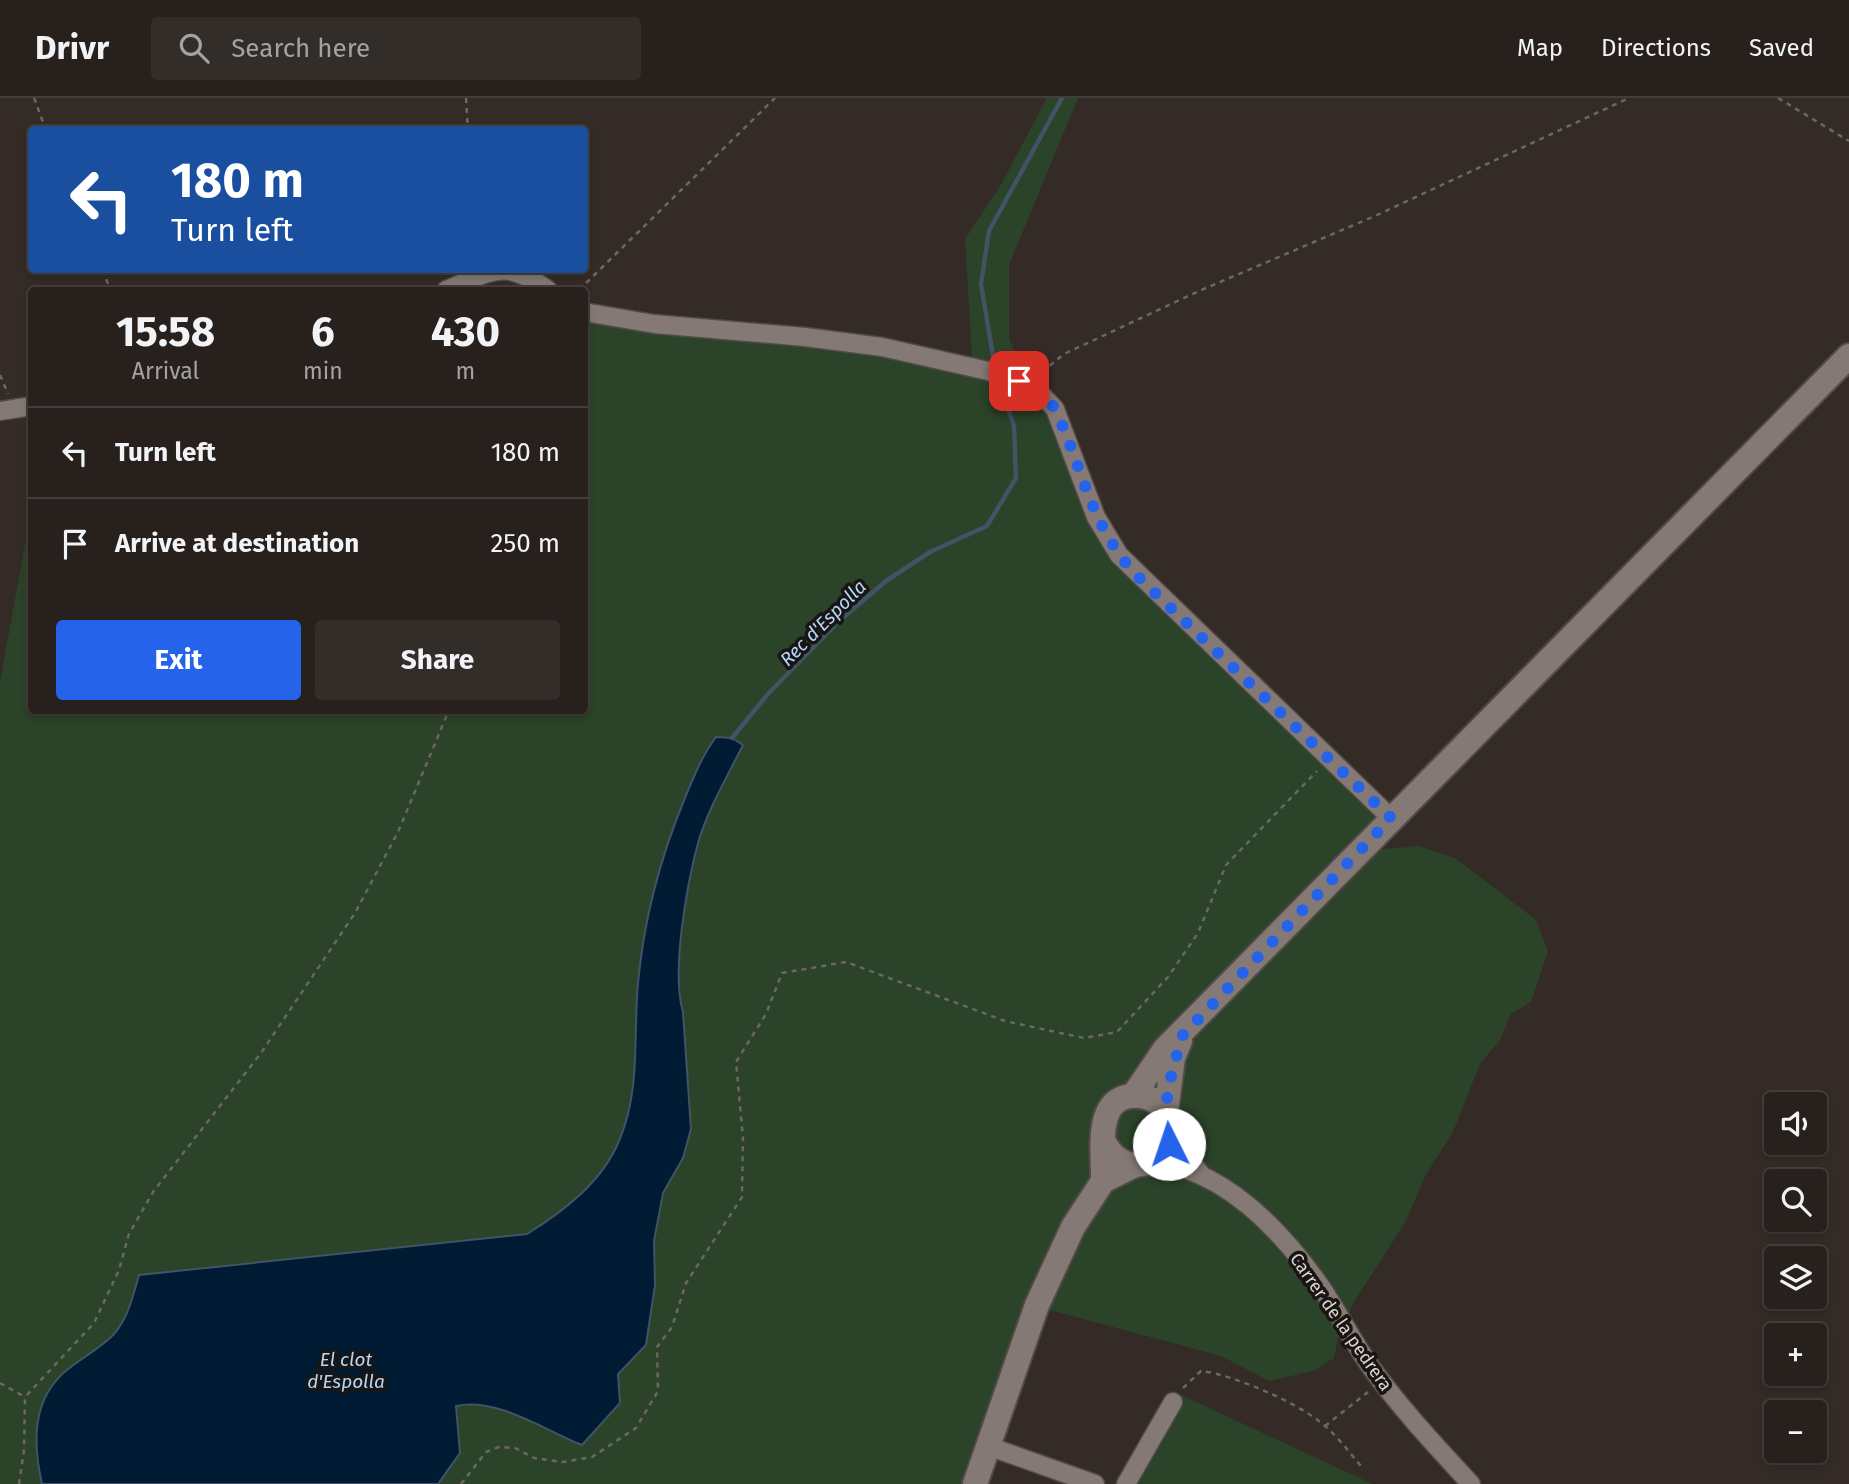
<!DOCTYPE html>
<html lang="en">
<head>
<meta charset="utf-8">
<style>
  :root { --surface:#27201d; --page:#332d2a; --text:#f1f3f6; --muted:#a4a3a4; --line:#433e3b; --accent:#2563eb }
  body { margin:0; font-family:"Fira Sans",sans-serif; background:var(--page); color:var(--text); height:100vh; display:flex; flex-direction:column; font-size:26px; white-space:nowrap }
  * { box-sizing:border-box; margin:0 }
  p { font-size:23px; color:var(--muted) }
  .icon { flex:none; width:38px; height:38px; fill:none; stroke:currentColor; stroke-width:2; stroke-linecap:round; stroke-linejoin:round }
  .map { position:relative; flex:1; overflow:hidden }
  .panel { position:absolute; left:28px; top:189px; width:560px; height:427px; display:flex; flex-direction:column; background:var(--surface); border-radius:7px; box-shadow:0 4px 10px #0003,0 0 0 2px var(--line) }
  .panel>* { flex:none }
  .guide { position:absolute; left:28px; top:28px; width:560px; height:147px; border-radius:7px; box-shadow:0 4px 10px #0003,0 0 0 2px var(--line); background:#1a4fa0; color:#fff; overflow:hidden }
  .controls { position:absolute; left:1764px; top:994px; display:grid; gap:14px }
  .controls a { display:grid; place-items:center; width:63px; height:63px; border-radius:7px; background:var(--surface); box-shadow:0 4px 10px #0003,0 0 0 2px var(--line); font-size:35px }
  .pin { position:absolute; display:grid; place-items:center; width:60px; height:60px; color:#fff; margin:-30px; border-radius:14px; box-shadow:0 4px 10px #0006 }
  .me { position:absolute; width:77px; margin:-38px; rotate:356deg; stroke-linejoin:round; filter:drop-shadow(0 0 5px #0008) }
  .turn { display:flex; align-items:center; gap:24px; height:147px; padding:0 28px; font-size:32px }
  .turn .icon { width:91px; height:91px; stroke-width:2.5 }
  .turn b { display:block; font-size:49px; line-height:60px }
  .eta { display:flex; justify-content:space-evenly; align-items:center; height:119px; text-align:center }
  .eta b { font-size:42px; font-weight:700; line-height:49px }
  .button { display:flex; gap:14px; margin-top:auto; padding:14px 28px }
  .button a { flex:1; height:80px; border-radius:7px; background:var(--accent); color:#fff; font-size:28px; font-weight:700; line-height:80px; text-align:center }
  .button a+a { background:var(--page); color:var(--text) }
  ul { padding:0; list-style:none }
  li { display:flex; align-items:center; gap:21px; height:91px; padding:0 28px; border-top:2px solid var(--line) }
  li div { flex:1 }
  li b { display:block; font-size:26px }
  li em { font-style:normal }
  header { display:flex; align-items:center; gap:42px; box-sizing:border-box; height:98px; padding:0 35px; background:var(--surface); border-bottom:2px solid var(--line) }
  header strong { font-size:33px }
  nav { display:flex; gap:38px; margin-inline-start:auto; font-size:24px }
  .search { width:490px; height:63px; background:var(--page); display:flex; align-items:center; gap:18px; box-sizing:border-box; padding:0 24px; border-radius:7px; color:var(--muted); font-size:26px }
  .map>svg:first-child { display:block }
  .green { fill:#2b4328 }
  .water { fill:#001c35; stroke:#415364; stroke-width:2 }
  .lines { fill:none; stroke-linecap:round; stroke-linejoin:round }
  .stream { stroke:#415364; stroke-width:4.5 }
  .minor-casing { stroke:#514a46; stroke-width:21 }
  .secondary-casing { stroke:#514a46; stroke-width:28 }
  .path { stroke:#6d6662; stroke-width:2.5; stroke-dasharray:5 5; stroke-linecap:butt }
  .minor { stroke:#847974; stroke-width:18 }
  .secondary { stroke:#847974; stroke-width:24 }
  .route { stroke:#2563eb; stroke-width:12; stroke-dasharray:0 21.6 }
  .labels { text-anchor:middle; dominant-baseline:central; stroke-width:7; stroke-linejoin:round; paint-order:stroke }
  .street-label { font-size:18px; fill:#dad4d1; stroke:#191513 }
  .water-label { font-size:19px; font-style:italic; fill:#b2d7fb; stroke:#191513 }
</style>
</head>
<body>
<header>
<strong>Drivr</strong>
<div class="search"><svg class="icon" aria-label="search" viewBox="0 0 24 24"><circle cx="10" cy="10" r="6"/><path d="M15 15l6 6"/></svg>Search here</div>
<nav><a>Map</a><a>Directions</a><a>Saved</a></nav>
</header>
<div class="map">
<svg width="1849" height="1386" viewBox="0 0 1849 1386">
  <rect width="100%" height="100%" fill="#342b27"/>
  <g class="green">
    <path d="M1047,0h31l-69,167v73l19,50 19,6 65,151 282,275 -16,17 4,12 37,-3 36,12 81,62 12,31 -17,51 -20,12 -11,26 -20,24 -27,68 -28,44 -19,45 -52,81 -16,36 -4,20 -21,13 -44,10 -48,-25 -175,-47 -66,175h-980v-802l31,-171 1,199h552l1,-393 297,32 91,24 -8,-134 34,-51z"/>
    <path d="M1181,1297l170,79 21,10h-235z"/>
  </g>
  <path class="water" d="M716,639l16,1 11,7c-16,32 -35,64 -45,98 -11,41 -27,129 -15,169l8,117 -8,29 -20,35 -9,48 1,44 -9,60 -28,29 2,29 -38,42c-38,-15 -85,-48 -126,-39l4,47 -22,31h-396c-9,-40 -11,-85 25,-114 14,-12 34,-22 47,-36 14,-16 19,-38 25,-59l388,-41c37,-23 75,-52 92,-93 22,-51 14,-105 19,-158 6,-65 22,-125 47,-185 9,-22 17,-42 31,-61z"/>
  <g class="lines">
    <g class="stream">
      <path d="M995,270l-14,-84 8,-53 73,-133"/>
      <path d="M732,640l36,-44 70,-72 48,-41 44,-29 57,-26 29,-48 -2,-52 -16,-46"/>
    </g>
    <defs>
      <g id="minor">
        <path d="M446,192c47,-19 58,-32 102,0"/>
        <path d="M584,214l70,12 151,13 77,10 106,24 47,17 20,21 41,108 23,38 272,263"/>
        <path d="M0,313l32,-5"/>
        <path d="M1171,1034l7,14 22,27"/>
        <path d="M1150,1064c71,5 129,66 169,122 19,27 34,59 54,86 30,41 64,77 98,114"/>
        <path d="M988,1348l107,38"/>
        <path d="M1126,1386l47,-82"/>
      </g>
      <g id="secondary">
        <path d="M1133,998l32,-47 684,-693"/>
        <path d="M1166,1014l7,-54 7,-17"/>
        <path d="M1103,1083c1,-29 -11,-89 37,-85 10,1 21,7 26,17 25,39 -37,76 -61,31"/>
        <path d="M975,1386l62,-179 36,-78 30,-46 32,-16"/>
      </g>
    </defs>
    <use href="#minor" class="minor-casing"/>
    <use href="#secondary" class="secondary-casing"/>
    <g class="path">
      <path d="M34,0l12,32"/>
      <path d="M466,0l2,32"/>
      <path d="M1778,0l71,43"/>
      <path d="M102,172l9,20"/>
      <path d="M579,192l196,-192"/>
      <path d="M1042,274l22,-18 135,-63 176,-75 254,-118"/>
      <path d="M0,277l8,19"/>
      <path d="M0,1285l25,14"/>
      <path d="M1183,1290l18,-17c30,3 95,31 119,51 16,12 28,29 41,44"/>
      <path d="M1325,1328l43,-34"/>
      <path d="M19,1386l5,-34 1,-53 69,-74 25,-53 10,-36 24,-42 108,-139 94,-140 43,-81 51,-122"/>
      <path d="M461,1386l25,-32 13,-5 16,1 19,10 29,4 29,-5 44,-29 22,-37 -1,-44 15,-20 14,-44 56,-86 1,-59 -7,-76 30,-48 16,-41 64,-11 159,59 79,17 33,-6 51,-55 30,-44 28,-68 91,-94"/>
    </g>
    <use href="#minor" class="minor"/>
    <use href="#secondary" class="secondary"/>
  </g>
  <g class="lines">
    <path class="route" d="M1019,283l27,15 9,13c28,59 33,110 78,163l258,246 -209,218 -14,52 -2,24 5,20 -2,12"/>
  </g>
  <g class="labels">
    <g class="street-label">
      <text transform="translate(1341 1224) rotate(55)">Carrer de la pedrera</text>
    </g>
    <g class="water-label">
      <text transform="translate(823 525) rotate(-45)">Rec d'Espolla</text>
      <text x="346" y="1261">El clot<tspan x="346" dy="22">d'Espolla</tspan></text>
    </g>
  </g>
</svg>
<div class="controls">
<a><svg class="icon" aria-label="sound" viewBox="0 0 24 24"><path d="M4 9h4l5-4v14l-5-4H4zM17 9q2 3 0 6"/></svg></a>
<a><svg class="icon" aria-label="search" viewBox="0 0 24 24"><circle cx="10" cy="10" r="6"/><path d="M15 15l6 6"/></svg></a>
<a><svg class="icon" aria-label="layers" viewBox="0 0 24 24"><path d="M12 4l9 5-9 5-9-5zM3 14l9 5 9-5"/></svg></a>
<a>+</a>
<a>−</a>
</div>
<div class="pin" style="left:1019px;top:283px;background:#d93025"><svg class="icon" aria-label="arrive" viewBox="0 0 24 24"><path d="M6 21V4h12l-3 4 3 4H6"/></svg></div>
<svg class="me" style="left:1169px;top:1046px" viewBox="-20 -20 40 40"><circle r="19" fill="#fff"/><path d="M0-13L10 11 0 6-10 11z" fill="#2563eb"/></svg>
<div class="guide">
<div class="turn"><svg class="icon" aria-label="left" viewBox="0 0 24 24"><path d="M17 20v-9H6M10 6l-5 5 5 5"/></svg><div><b>180 m</b>Turn left</div></div>
</div>
<section class="panel">
<div class="eta">
<div><b>15:58</b><p>Arrival</p></div>
<div><b>6</b><p>min</p></div>
<div><b>430</b><p>m</p></div>
</div>
<ul>
<li><svg class="icon" aria-label="left" viewBox="0 0 24 24"><path d="M17 20v-9H6M10 6l-5 5 5 5"/></svg><div><b>Turn left</b></div><em>180 m</em></li>
<li><svg class="icon" aria-label="arrive" viewBox="0 0 24 24"><path d="M6 21V4h12l-3 4 3 4H6"/></svg><div><b>Arrive at destination</b></div><em>250 m</em></li>
</ul>
<div class="button"><a>Exit</a><a>Share</a></div>
</section>
</div>
</body>
</html>
